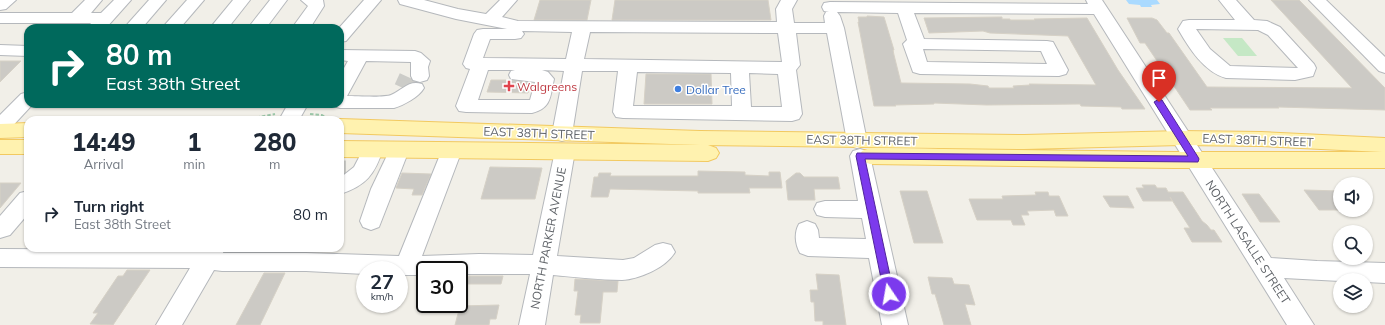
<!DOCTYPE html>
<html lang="en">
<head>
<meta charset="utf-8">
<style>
  :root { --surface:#fff; --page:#f6f6f7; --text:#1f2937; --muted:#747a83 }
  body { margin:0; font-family:Mulish,sans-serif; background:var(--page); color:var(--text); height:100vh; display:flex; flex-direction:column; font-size:15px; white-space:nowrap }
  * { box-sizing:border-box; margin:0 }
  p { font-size:13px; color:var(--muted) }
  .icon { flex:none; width:22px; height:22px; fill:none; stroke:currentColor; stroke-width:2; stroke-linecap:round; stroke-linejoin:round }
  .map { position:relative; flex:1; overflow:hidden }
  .drawer { position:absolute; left:24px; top:116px; width:320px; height:136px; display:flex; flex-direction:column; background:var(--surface); border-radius:12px; box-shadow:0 1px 3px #0004 }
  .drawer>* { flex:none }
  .hud { position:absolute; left:24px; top:24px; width:320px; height:84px; border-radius:12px; box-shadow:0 1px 3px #0004; background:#00695c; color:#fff; overflow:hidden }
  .buttons { position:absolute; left:1333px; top:177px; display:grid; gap:8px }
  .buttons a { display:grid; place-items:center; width:40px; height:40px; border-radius:50%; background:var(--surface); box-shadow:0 1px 3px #0004; font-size:20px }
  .speed { position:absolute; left:356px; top:261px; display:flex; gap:8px; font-size:20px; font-weight:700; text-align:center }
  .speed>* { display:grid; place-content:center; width:52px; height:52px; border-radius:50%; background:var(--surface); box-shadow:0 1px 3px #0004; line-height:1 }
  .speed small { font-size:10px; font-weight:400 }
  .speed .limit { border:2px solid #111; border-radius:6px; background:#fff; color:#111 }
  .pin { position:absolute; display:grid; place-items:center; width:34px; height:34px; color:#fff; margin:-41px -17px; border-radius:50% 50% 50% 0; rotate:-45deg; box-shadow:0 0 4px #0007 }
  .pin .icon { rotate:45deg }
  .me { position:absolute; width:44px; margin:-22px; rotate:348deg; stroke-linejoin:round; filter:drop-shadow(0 0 3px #0008) }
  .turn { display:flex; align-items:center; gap:14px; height:84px; padding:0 16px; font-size:18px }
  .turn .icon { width:52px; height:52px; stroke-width:2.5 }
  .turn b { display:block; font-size:28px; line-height:34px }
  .eta { display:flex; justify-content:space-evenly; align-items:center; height:68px; text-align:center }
  .eta b { font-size:24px; font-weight:800; line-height:28px }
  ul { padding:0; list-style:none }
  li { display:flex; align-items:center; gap:12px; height:60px; padding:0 16px }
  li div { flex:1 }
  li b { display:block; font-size:15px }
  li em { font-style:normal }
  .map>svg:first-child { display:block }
  .green { fill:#c5e8c5 }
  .water { fill:#aadaff }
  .building { fill:#cccac5; stroke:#d6d1c6 }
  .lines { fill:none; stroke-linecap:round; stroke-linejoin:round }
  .minor-tunnel-far1 { stroke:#ccccc8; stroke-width:18; stroke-dasharray:18 9; stroke-linecap:butt }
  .minor-tunnel { stroke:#ccccc8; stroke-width:23; stroke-dasharray:23 12; stroke-linecap:butt }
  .minor-casing { stroke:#b5b8bc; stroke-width:2 }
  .major-casing { stroke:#f2c960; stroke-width:2 }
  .path { stroke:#9cc7a9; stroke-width:2; stroke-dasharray:3.5 2; stroke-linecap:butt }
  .minor { fill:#fff; fill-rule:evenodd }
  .major { fill:#fff2af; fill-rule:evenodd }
  .route { fill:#7c3aed; stroke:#51269a }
  .health-dot { fill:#e0444e; stroke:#fff; stroke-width:1.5 }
  .shop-dot { fill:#3f7fe0; stroke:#fff; stroke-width:1.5 }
  .labels { text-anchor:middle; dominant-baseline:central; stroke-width:3; stroke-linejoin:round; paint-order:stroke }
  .health-label { font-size:12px; fill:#be3a42; stroke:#fff; text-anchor:start }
  .shop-label { font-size:12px; fill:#366cbe; stroke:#fff; text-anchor:start }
  .street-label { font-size:12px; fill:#5f6368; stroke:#fff }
</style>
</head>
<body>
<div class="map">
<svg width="1385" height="325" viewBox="0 0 1385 325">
  <rect width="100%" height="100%" fill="#f1efe8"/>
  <path class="green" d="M1223,38h19l15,18h-19z"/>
  <path class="water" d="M1126,0h31l3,4 -9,1 1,2h-11l-1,-2 -11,-1z"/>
  <g class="building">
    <path d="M540,0h51l-4,20h-53z"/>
    <path d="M615,0h153l3,20h-159z"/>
    <path d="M1271,0h28l86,88v22l-107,-3 1,1h-69l2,2h-22l-45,-67h-5l-13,-25h25l5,2 10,13h2l38,54 145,1z"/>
    <path d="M867,16l17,1 10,33h-1l1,5 7,28 69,1 18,2 1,2h25l-1,-2 17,-1 -1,-1 67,1 -28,-49 -78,-3 -7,-2 -54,2 -5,-15 78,-1v2h8v1h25l-1,-1 53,-1 31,52 27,39h-23l-1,-2 -40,-1 -1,-2 -93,1 -53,-2v1l-39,1 1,1h-22l-16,-84h1l-1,-5h9z"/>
    <path d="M0,61h21l-21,21z"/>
    <path d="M646,74h65l1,30h-68z"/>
    <path d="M491,80h19l21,3 -3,10 -41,-1z"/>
    <path d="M490,167l52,1 -7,31h-54z"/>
    <path d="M698,171l47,1v3l24,1v-4h11l2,16h-33l1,5h-52v-2l-88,-2 -2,8h-17l3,-20h4l1,-4h12l-1,3h88z"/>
    <path d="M402,173l29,1 -9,21h-10l2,-6 -18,-1z"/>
    <path d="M796,173h4l4,4h34l2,12h-26l1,11h-27l-2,-19z"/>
    <path d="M0,183h21l-21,25z"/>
    <path d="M1142,185h13l2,3h9l2,4h15l19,29 5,4 4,5h3l8,12h-30l-8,-14h6l-20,-31 2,4h-29l-7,-13h8z"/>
    <path d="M1304,190l36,1v14h-3l5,5h-23z"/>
    <path d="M900,191h27l16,52h-29z"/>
    <path d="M1035,192h13l1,4h10l9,20h-12l-2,-6 -27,1 2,4h-8l4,10h-12l-2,-5h-34l-8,-21h34l-1,-3 34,-1z"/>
    <path d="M1242,194h17l21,28h-20z"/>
    <path d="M1103,196h25l6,12 -24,-1z"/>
    <path d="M127,270h23l-37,55 -23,-1 8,-11h-5l25,-37h5z"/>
    <path d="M264,273h21l-25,52h-24z"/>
    <path d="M816,274l23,1 7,50h-23v-4h-8l-1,-19h-3l-1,-12h8z"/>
    <path d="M469,276h34l-2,8h-34z"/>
    <path d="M928,277l24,1 2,6 15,1 6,20 -10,-1 6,21h-27l-6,-21 -3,-10h-3z"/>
    <path d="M575,279l43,2 -1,11h-14l-3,31h-20l1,-8h-6l3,-24h-4z"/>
    <path d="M499,305l-3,14h-6l-1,6h-34l5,-19z"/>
  </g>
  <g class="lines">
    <path class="minor-tunnel-far1" d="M403,88l5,-11"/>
    <path class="minor-tunnel" d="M340,172h6"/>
    <defs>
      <g id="minor">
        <path d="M0,0h16l-10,9 -6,1z"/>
        <path d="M85,0h17l-11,13h10l13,-13h17l-25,28h-19l4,-5h-91v-10h72z"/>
        <path d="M149,0h17l-24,28h-18z"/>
        <path d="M187,0h17l-24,28h-18z"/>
        <path d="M233,0h17l-22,28h-18z"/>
        <path d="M270,0h17l-21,28h-18z"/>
        <path d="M301,0h22l1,6 -14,22h-18l16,-22z"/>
        <path d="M364,0h17l-35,41 -6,1v-14h-1z"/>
        <path d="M398,0h26l34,9 28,5 14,-14h17l-15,17 16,4 259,1 -1,-13 5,-9h16l-5,9 2,14h31l-1,-7 2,-4h3l-5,-1 -2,-4 2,-4 6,-1 258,2 -2,-4h16l169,258 46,3 68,2v20l-19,-1v-2h-26v1l-56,-3 30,47h-27l-193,-311 -180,-1 10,26 123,2 6,1 15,28 -2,4 -7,2 -139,-2 -7,-2 -10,-28 4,-4 -9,-27 -61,-1 3,4 4,12 23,113 -3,5 -7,2 -7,-2 -3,-5 -20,-108h-31l4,32 -4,5 6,44 -3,5 -7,2 -169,-3 -7,-1 -3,-5 5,-41h-36l-10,63 -3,5 -7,2 -7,-2 -3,-5 12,-63 -22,-1 6,2 6,7c-4,17 -2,29 -22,34l-66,-1 -7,-1 -3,-5 14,-37 -4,-1 -3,-4 11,-30 3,-4 6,-1h24l-51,-10 -56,-15zM522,31l50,1 -6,27 -83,-1 7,-19h25l6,-1 3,-4zM590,32l188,1 4,29 -198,-3zM923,49l118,2 6,13 -120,-2zM488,70h27l-4,1 -2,4 2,4 24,3 -5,18h-52zM637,72l94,1 1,33h-99zM749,73l29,1 4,33h-31z"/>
        <path d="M1219,0h17l18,20 13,1 13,6 34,37 2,4 -3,8 -18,4 -69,-2c-22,-6 -37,-30 -48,-49l5,-8 6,-1h46zM1196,29l62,1 10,5 30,33 -68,-2 -20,-17z"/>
        <path d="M1309,0h17l59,57v16l-6,-2z"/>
        <path d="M0,45l28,1v10l-28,-1z"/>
        <path d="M340,50l75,1 6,2 9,8 -2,6 1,9 -2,4 -7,2 -7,-2 -2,-4v-14l-45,-1 -19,35c9,0 37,2 44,-1 12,-5 17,-15 31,-11l2,4c-5,9 -20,17 -30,20h-54l-7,-2 -1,-2h8v-29l8,-14 -8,-1z"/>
        <path d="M28,92v12h5l-26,28 -7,2v-19l21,-21z"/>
        <path d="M288,104h20l-9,16h-20z"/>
        <path d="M373,142l7,2 3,5c-8,25 -17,37 -43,45v-16l14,-11 12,-23z"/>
        <path d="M399,143l7,2 3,5 -30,77 -8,3 -8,-3 -3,-6 11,-32 21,-44z"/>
        <path d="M452,143l7,2 3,5 -40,106 57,-2 54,1 22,-104 3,-5 7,-2 7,2 3,5 -18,105 66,4 11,-2 21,-13 8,-2 8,2 4,7c-9,16 -36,27 -53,28 -23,0 -46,-3 -69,-5l-8,50h-26l11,-51h-71v-4h-34v5h-26v-5h-34v4l-59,-3h-84l-8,-1 -32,55h-26l34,-57 -190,-1v-18l201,1 1,-2h22l-1,5h83l93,3 43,-106 3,-5z"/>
        <path d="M860,149l7,2 3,5 38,169h-26l-13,-67 -61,-2 -8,-3c-5,-9 -6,-20 -1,-29l8,-3 8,3 3,6 1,8 47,1 -4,-21 -37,-1 -8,-2 -3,-6 3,-6 8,-2h33l-8,-45 3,-5z"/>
        <path d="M28,191v23l-18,21 -10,3v-22l20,-23z"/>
      </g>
      <g id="major">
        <path d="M340,119l360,12 324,4 157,-4 80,1 124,6v30h-211l-304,-4 -8,-3 -3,-5 3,-5 8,-3 304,4h208l-121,-6 -80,-1 -157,4 -324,-4 -360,-12v-13h-4z"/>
        <path d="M28,123v14l-28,1v-14z"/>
        <rect x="0" y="140" width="28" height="14"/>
        <path d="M340,141l368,4 8,3 3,5 -3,5 -8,3 -368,-4z"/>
      </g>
    </defs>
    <use href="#minor" class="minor-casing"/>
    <use href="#major" class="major-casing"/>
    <g class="path">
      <path d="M310,114l12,1 8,5"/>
      <path d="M130,120l123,-2 22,-4"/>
    </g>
    <use href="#minor" class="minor"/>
    <use href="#major" class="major"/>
  </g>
  <path class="route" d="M1159,99l3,1 36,57 1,2 -1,3 -333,-3 29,135 -2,4 -3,1 -4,-1 -29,-142 1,-3 331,3 -34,-54z"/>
  <path class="health-dot" d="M507 80h4v4h4v4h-4v4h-4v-4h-4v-4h4z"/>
  <circle class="shop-dot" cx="678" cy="89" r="4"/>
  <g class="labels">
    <g class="health-label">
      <text x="517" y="86">Walgreens</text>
    </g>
    <g class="shop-label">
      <text x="686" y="89">Dollar Tree</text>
    </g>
    <g class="street-label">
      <text transform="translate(539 133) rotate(2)">EAST 38TH STREET</text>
      <text transform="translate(862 140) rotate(1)">EAST 38TH STREET</text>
      <text transform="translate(1258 140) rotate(2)">EAST 38TH STREET</text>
      <text transform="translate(548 238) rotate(-79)">NORTH PARKER AVENUE</text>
      <text transform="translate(1248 242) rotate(57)">NORTH LASALLE STREET</text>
    </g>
  </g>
</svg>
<div class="buttons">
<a><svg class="icon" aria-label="sound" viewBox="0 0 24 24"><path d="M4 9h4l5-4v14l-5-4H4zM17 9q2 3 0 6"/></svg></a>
<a><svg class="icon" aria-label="search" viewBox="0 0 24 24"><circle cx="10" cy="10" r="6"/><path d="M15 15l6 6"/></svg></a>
<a><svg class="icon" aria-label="layers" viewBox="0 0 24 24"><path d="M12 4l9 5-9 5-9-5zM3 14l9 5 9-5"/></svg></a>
</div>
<div class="speed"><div>27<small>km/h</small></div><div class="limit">30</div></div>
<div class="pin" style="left:1159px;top:102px;background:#d93025"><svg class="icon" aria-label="arrive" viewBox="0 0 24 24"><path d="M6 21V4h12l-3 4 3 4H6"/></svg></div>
<svg class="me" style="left:889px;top:294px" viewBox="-20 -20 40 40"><circle r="17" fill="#7c3aed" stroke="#fff" stroke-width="3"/><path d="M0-11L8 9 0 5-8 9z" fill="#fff"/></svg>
<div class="hud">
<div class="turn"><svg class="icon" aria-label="right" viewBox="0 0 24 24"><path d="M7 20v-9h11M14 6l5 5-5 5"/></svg><div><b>80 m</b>East 38th Street</div></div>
</div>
<section class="drawer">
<div class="eta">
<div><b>14:49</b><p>Arrival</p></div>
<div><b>1</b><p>min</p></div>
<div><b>280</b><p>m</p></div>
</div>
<ul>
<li><svg class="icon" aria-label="right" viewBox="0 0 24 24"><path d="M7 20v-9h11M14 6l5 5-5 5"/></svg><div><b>Turn right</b><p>East 38th Street</p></div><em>80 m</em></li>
</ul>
</section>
</div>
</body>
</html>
